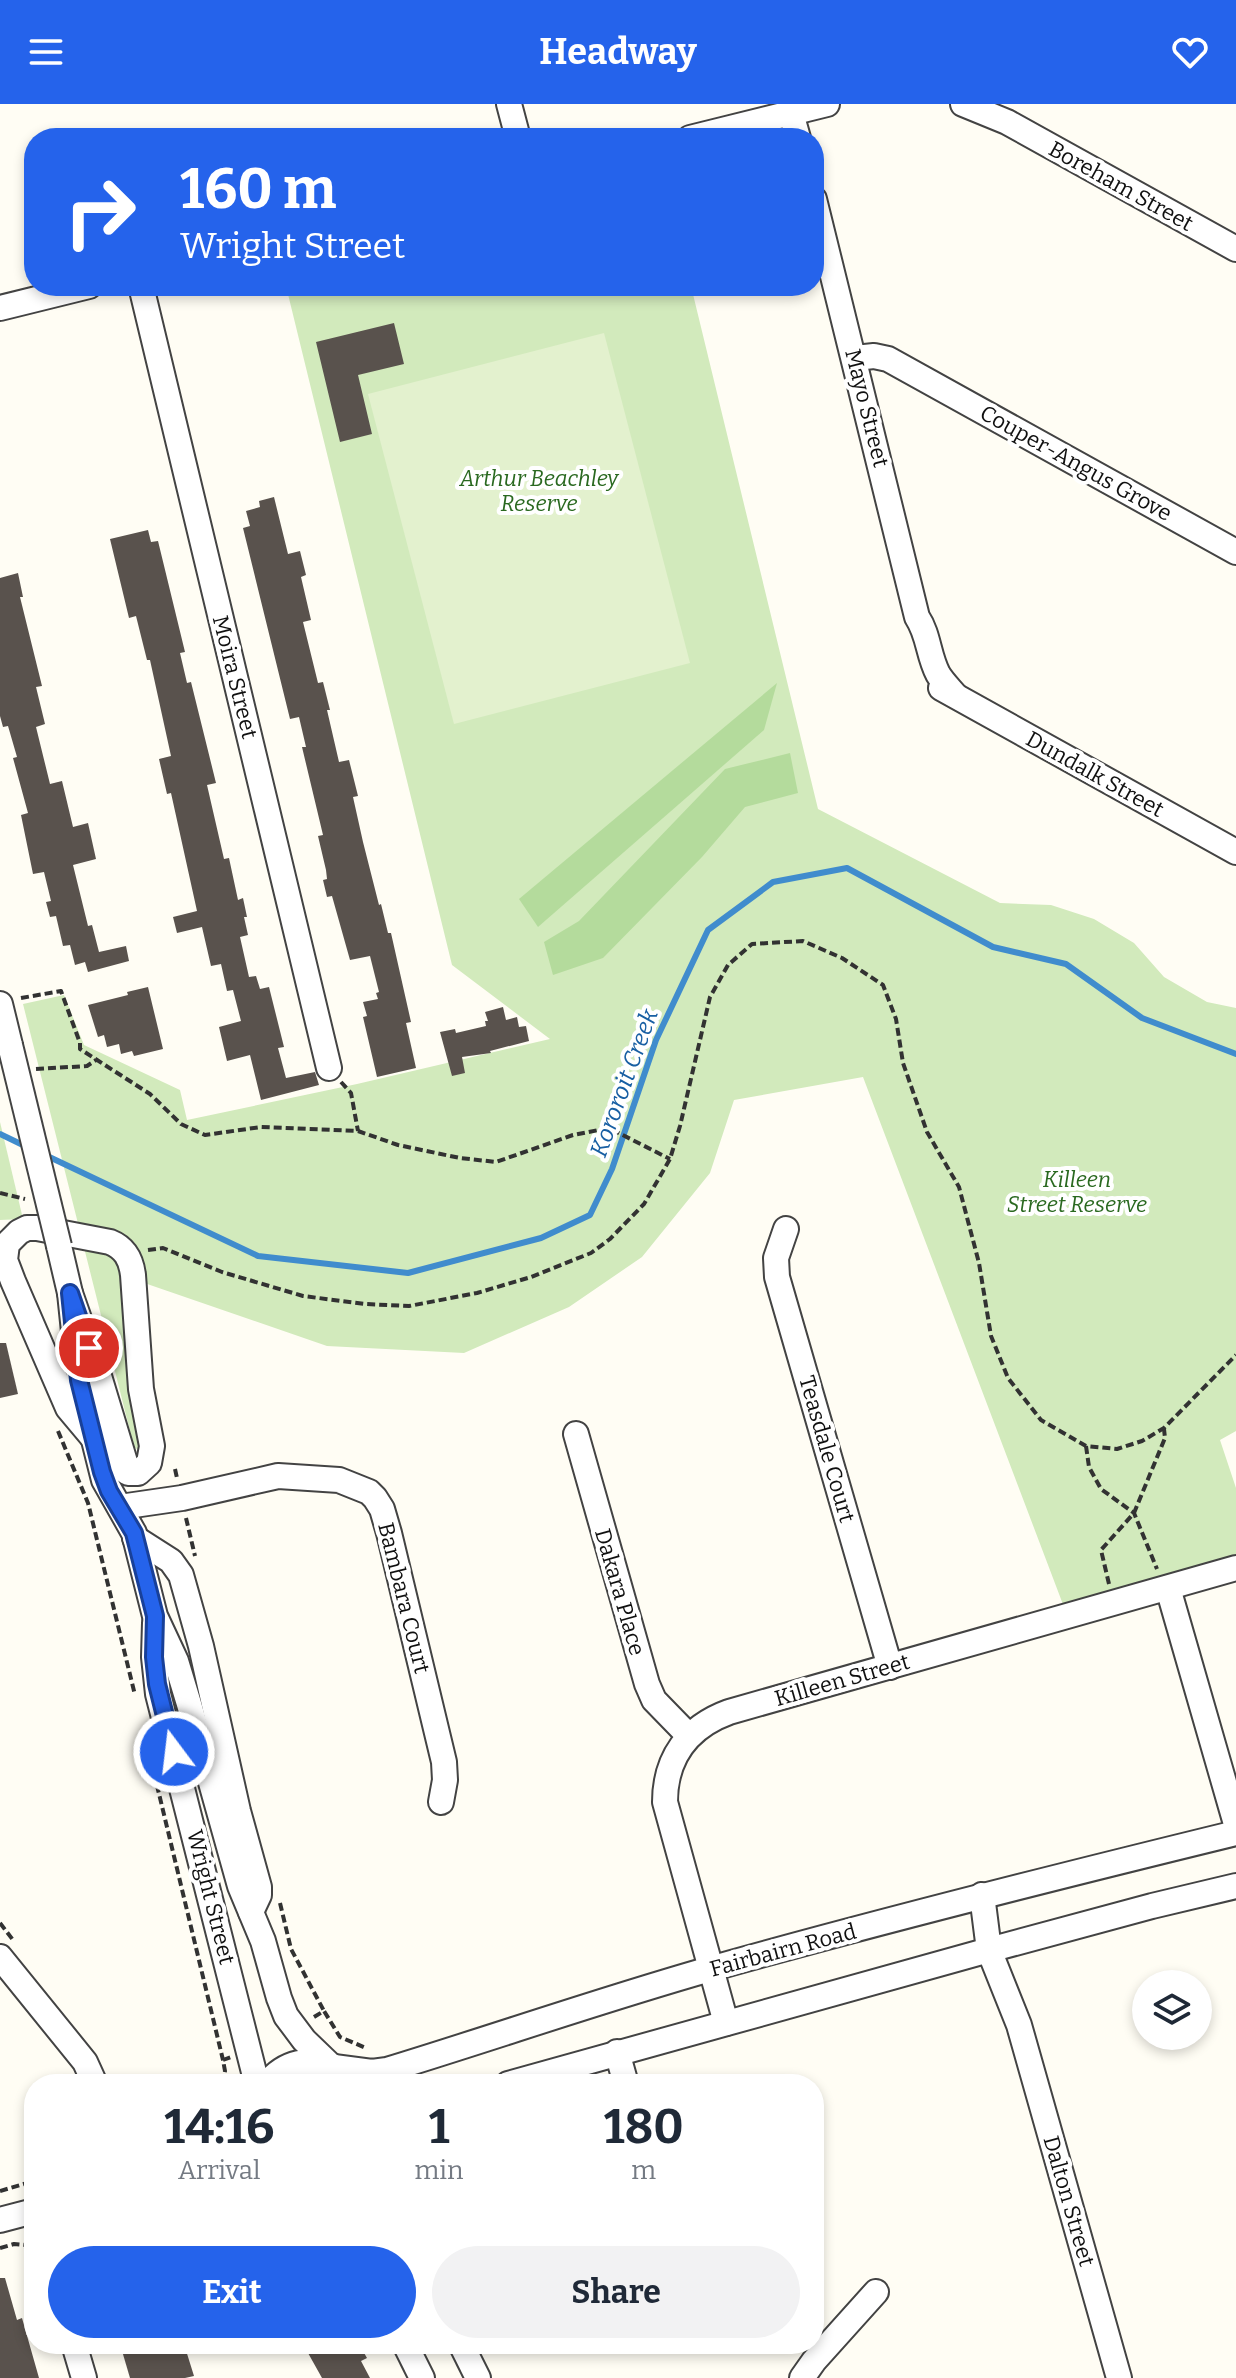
<!DOCTYPE html>
<html lang="en">
<head>
<meta charset="utf-8">
<style>
  :root { --surface:#fff; --page:#f2f2f3; --text:#1f2937; --muted:#747a83; --accent:#2563eb }
  body { margin:0; font-family:Bitter,serif; background:var(--page); color:var(--text); height:100vh; display:flex; flex-direction:column; font-size:30px; white-space:nowrap }
  * { box-sizing:border-box; margin:0 }
  p { font-size:26px; color:var(--muted) }
  .icon { flex:none; width:44px; height:44px; fill:none; stroke:currentColor; stroke-width:2; stroke-linecap:round; stroke-linejoin:round }
  .map { position:relative; flex:1; overflow:hidden }
  .side { position:absolute; left:24px; top:1970px; width:800px; height:280px; display:flex; flex-direction:column; background:var(--surface); border-radius:32px; box-shadow:0 4px 12px #0003 }
  .side>* { flex:none }
  .hud { position:absolute; left:24px; top:24px; width:800px; height:168px; border-radius:32px; box-shadow:0 4px 12px #0003; background:#2563eb; color:#fff; overflow:hidden }
  .tools { position:absolute; left:1132px; top:1866px; display:grid; gap:16px }
  .tools a { display:grid; place-items:center; width:80px; height:80px; border-radius:50%; background:var(--surface); box-shadow:0 4px 12px #0003; font-size:40px }
  .pin { position:absolute; display:grid; place-items:center; width:68px; height:68px; color:#fff; margin:-34px; border:4px solid #fff; border-radius:50%; box-shadow:0 2px 8px #0007 }
  .me { position:absolute; width:88px; margin:-44px; rotate:345deg; stroke-linejoin:round; filter:drop-shadow(0 0 6px #0008) }
  .turn { display:flex; align-items:center; gap:28px; height:168px; padding:0 24px; font-size:36px }
  .turn .icon { width:104px; height:104px; stroke-width:2.5 }
  .turn b { display:block; font-size:56px; line-height:68px }
  .eta { display:flex; justify-content:space-evenly; align-items:center; height:136px; text-align:center }
  .eta b { font-size:48px; font-weight:700; line-height:56px }
  .primary-button { display:flex; gap:16px; margin-top:auto; padding:16px 24px }
  .primary-button a { flex:1; height:92px; border-radius:48px; background:var(--accent); color:#fff; font-size:32px; font-weight:700; line-height:92px; text-align:center }
  .primary-button a+a { background:var(--page); color:var(--text) }
  header { display:flex; justify-content:space-between; align-items:center; height:104px; padding:0 24px; background:var(--accent); color:#fff; font-size:36px; font-weight:700 }
  .map>svg:first-child { display:block }
  .green { fill:#d2eabc }
  .forest { fill:#b4db9c }
  .pitch { fill:#e3f1ce }
  .lines { fill:none; stroke-linecap:round; stroke-linejoin:round }
  .stream { stroke:#408ccd; stroke-width:6 }
  .building { fill:#59524d }
  .minor-casing { stroke:#434343; stroke-width:28 }
  .path { stroke:#323232; stroke-width:4; stroke-dasharray:8 4; stroke-linecap:butt }
  .minor { stroke:#fff; stroke-width:24 }
  .minor-bridge-casing { stroke:#434343; stroke-width:28; stroke-linecap:butt }
  .minor-bridge { stroke:#fff; stroke-width:24 }
  .route-casing { stroke:#184099; stroke-width:20 }
  .route { stroke:#2563eb; stroke-width:14 }
  .labels { text-anchor:middle; dominant-baseline:central; stroke-width:8; stroke-linejoin:round; paint-order:stroke }
  .street-label { font-size:22px; fill:#101010; stroke:#fff }
  .park-label { font-size:22px; font-style:italic; fill:#2a6920; stroke:#fff }
  .water-label { font-size:24px; font-style:italic; fill:#185fa3; stroke:#fff }
</style>
</head>
<body>
<header><svg class="icon" aria-label="menu" viewBox="0 0 24 24"><path d="M4 6h16M4 12h16M4 18h16"/></svg>Headway<svg class="icon" aria-label="heart" viewBox="0 0 24 24"><path d="M12 20l-8-8c-3-5 5-10 8-4 3-6 11-1 8 4z"/></svg></header>
<div class="map">
<svg width="1236" height="2274" viewBox="0 0 1236 2274">
  <rect width="100%" height="100%" fill="#fffdf4"/>
  <g class="green">
    <path d="M286,182h405l127,523 182,94 51,2 43,14 40,24 30,34 43,25 29,6v423l-16,9 16,48v66l-169,61 -204,-538 -129,23 -24,73 -68,84 -73,50 -105,46 -137,-7 -203,-70 17,176 -7,-5 -111,-443 41,-9 20,50 96,45 7,30 170,-36 193,-45 -98,-74z"/>
    <path d="M0,1018l23,97 -23,1z"/>
  </g>
  <g class="forest">
    <path d="M777,579l-13,47 -226,197 -19,-28z"/>
    <path d="M790,649l8,40 -53,14 -43,50 -99,101 -50,17 -9,-33 35,-21 146,-152z"/>
  </g>
  <path class="pitch" d="M604,229l86,330 -236,61 -86,-330z"/>
  <g class="lines">
    <g class="stream">
      <path d="M0,1030l29,14"/>
      <path d="M43,1050l215,102 150,17 133,-35 49,-23 22,-46 44,-129 52,-110 65,-48 74,-14 146,79 73,17 76,54 94,36"/>
    </g>
  </g>
  <g class="building">
    <path d="M394,219l10,41 -46,11 14,59 -32,8 -24,-100z"/>
    <path d="M274,393l14,57 12,-3 6,24 -5,2 10,43 -8,2 15,61 5,-1 7,28h-3l12,52 10,-2 9,36 -5,1 10,45 16,63 2,-1 7,29h3l20,89 -5,1 10,45 -39,9 -14,-60 4,-1 -4,-14 15,-3 -2,-6 3,-1 -9,-36 -20,4 -18,-64 -5,1 -4,-17 4,-1 -1,-9 -8,-34 5,-1 -21,-88h4l-7,-30 -9,2 -47,-191 7,-2 -4,-15 14,-4 -1,-6z"/>
    <path d="M148,426l3,12 7,-1 27,111 -5,1 7,30 4,-1 25,101 -9,2 17,74 5,-1 9,42 5,-2 4,19h-3l4,18 -8,2 9,40 7,-1 4,13 9,-2 15,60 -6,1 8,30 29,-6 4,13 -58,15 -11,-45 -23,6 -8,-34 22,-6 -8,-31 -6,1 -6,-27 -10,2 -9,-39 -25,6 -4,-16 24,-6 -26,-118 -4,1 -8,-35 12,-3 -21,-96h-3l-11,-44 -7,2 -19,-79z"/>
    <path d="M18,469l5,24h-3l22,89 -6,1 9,37 -9,3 14,57 12,-3 11,46 15,-4 8,36 -23,6 15,61 4,-1 7,27 27,-6 3,15 -41,11 -3,-10 -10,3 -5,-20 -7,1 -7,-30 -6,1 -4,-15 5,-1 -7,-29 -11,2 -12,-59 7,-2 -15,-55 4,-1 -9,-31 -5,1 -3,-11v-138z"/>
    <path d="M148,883l15,62 -29,7 -2,-5 -11,3 -2,-10 -12,3 -3,-12 -6,2 -10,-32 40,-10 -1,-3z"/>
    <path d="M503,903l3,13 11,-3 2,10 7,-1 3,15 -39,10 1,2 -29,4 3,16 -13,3 -12,-44 15,-3 1,4 30,-7 -1,-5h3l-3,-9z"/>
    <path d="M0,1239h6l12,51 -18,4z"/>
    <path d="M0,2174h5l12,42 5,-2 17,60h-39z"/>
    <path d="M120,2240h64l10,32 -9,2h-55z"/>
    <path d="M303,2240h56l8,14 -6,3 9,17h-48z"/>
  </g>
  <g class="lines">
    <defs>
      <g id="minor">
        <path d="M509,0l9,34"/>
        <path d="M963,0l44,18 229,127"/>
        <path d="M791,9l7,25"/>
        <path d="M690,34l137,-34"/>
        <path d="M814,95l103,418c12,18 11,38 21,57 4,7 11,14 17,21"/>
        <path d="M141,182l188,782"/>
        <path d="M0,204l89,-22"/>
        <path d="M855,254l19,-2 14,3 348,193"/>
        <path d="M941,584l295,164"/>
        <path d="M0,900l10,41"/>
        <path d="M37,1124l73,14c15,6 21,17 23,33l8,114 11,57 -3,17 -11,10h-10l-13,-9 -47,-56 -55,-127 -8,-21 2,-16 12,-12 8,-4z"/>
        <path d="M786,1125l-10,29 1,19 113,390"/>
        <path d="M59,1142l11,47 29,83 29,96"/>
        <path d="M70,1189l9,87 25,100 30,53 21,83 21,45 13,43 51,182 23,55 16,57 7,18 18,24 26,25"/>
        <path d="M576,1330l71,250 7,16 35,36"/>
        <path d="M120,1403l62,-9 96,-22 61,4 30,12 6,6 7,11 7,24 55,229 1,18 -4,22"/>
        <path d="M135,1434l36,23 10,14 20,71 37,165 21,76v8l-8,17"/>
        <path d="M1168,1484l68,236"/>
        <path d="M155,1519l-1,34 4,37 99,390"/>
        <path d="M982,1791l7,55 30,75 100,353"/>
        <path d="M0,1853l85,105 10,22"/>
        <path d="M726,1919l-61,-221c0,-44 23,-75 64,-90l507,-144"/>
        <path d="M617,1948l9,32"/>
        <path d="M334,1963l38,5 15,-2c108,-33 214,-70 323,-101 174,-49 350,-93 526,-136"/>
        <path d="M267,1980c17,-22 43,-28 69,-16"/>
        <path d="M508,1980l481,-134 163,-44 84,-20"/>
        <path d="M0,2116l34,-9"/>
        <path d="M74,2240l10,34"/>
        <path d="M405,2240l17,34"/>
        <path d="M461,2240l17,34"/>
        <path d="M802,2274l12,-17 62,-69"/>
      </g>
    </defs>
    <use href="#minor" class="minor-casing"/>
    <g class="path">
      <path d="M21,894l40,-7 19,52v6l70,45 31,30 24,11 56,-8 97,4 40,14 62,13 36,4 77,-27 36,-7 61,31"/>
      <path d="M36,965l51,-3 9,-6"/>
      <path d="M341,978l10,11 7,38"/>
      <path d="M0,1089l25,6"/>
      <path d="M148,1146l15,-2 59,24 81,24 62,8 44,2 68,-13 54,-16 60,-24 19,-14 34,-35 26,-45 10,-33 30,-129 18,-32 24,-21 51,-3 39,17 41,27 13,34 7,44 24,69 32,55 20,76 12,73 17,42 33,42 45,26 31,3 25,-8 22,-13 72,-73"/>
      <path d="M58,1327l30,72 47,192"/>
      <path d="M1086,1342l3,21 12,22 33,24 23,56"/>
      <path d="M175,1365l2,9"/>
      <path d="M186,1414l9,38"/>
      <path d="M1109,1480l-8,-34 33,-37 31,-75 -1,-9"/>
      <path d="M154,1669l69,287"/>
      <path d="M280,1799l11,46 33,62"/>
      <path d="M0,1819l13,17"/>
      <path d="M314,1913l10,-6 16,26 26,11"/>
      <path d="M223,1980l2,-13 -2,-11 8,-3"/>
      <path d="M0,2087l34,-10"/>
      <path d="M34,2139l-9,2 9,30"/>
      <path d="M0,2144l14,-4 11,1"/>
    </g>
    <use href="#minor" class="minor"/>
    <defs>
      <path id="minor-bridge" d="M10,941l49,201"/>
    </defs>
    <use href="#minor-bridge" class="minor-bridge-casing"/>
    <use href="#minor-bridge" class="minor-bridge"/>
  </g>
  <g class="lines">
    <defs>
      <path id="route" d="M89,1244l-19,-55 9,87 23,92 7,19 25,42 21,83 -1,41 3,27 17,68"/>
    </defs>
    <use href="#route" class="route-casing"/>
    <use href="#route" class="route"/>
  </g>
  <g class="labels">
    <g class="street-label">
      <text transform="translate(1121 82) rotate(29)">Boreham Street</text>
      <text transform="translate(867 304) rotate(76)">Mayo Street</text>
      <text transform="translate(1076 359) rotate(29)">Couper-Angus Grove</text>
      <text transform="translate(235 573) rotate(76)">Moira Street</text>
      <text transform="translate(1095 670) rotate(29)">Dundalk Street</text>
      <text transform="translate(827 1345) rotate(74)">Teasdale Court</text>
      <text transform="translate(620 1488) rotate(74)">Dakara Place</text>
      <text transform="translate(404 1494) rotate(76)">Bambara Court</text>
      <text transform="translate(842 1576) rotate(-16)">Killeen Street</text>
      <text transform="translate(211 1793) rotate(76)">Wright Street</text>
      <text transform="translate(783 1846) rotate(-15)">Fairbairn Road</text>
      <text transform="translate(1069 2097) rotate(74)">Dalton Street</text>
    </g>
    <g class="park-label">
      <text x="539" y="374">Arthur Beachley<tspan x="539" dy="25">Reserve</tspan></text>
      <text x="1077" y="1075">Killeen<tspan x="1077" dy="25">Street Reserve</tspan></text>
    </g>
    <g class="water-label">
      <text transform="translate(624 979) rotate(-70)">Kororoit Creek</text>
    </g>
  </g>
</svg>
<div class="tools">
<a><svg class="icon" aria-label="layers" viewBox="0 0 24 24"><path d="M12 4l9 5-9 5-9-5zM3 14l9 5 9-5"/></svg></a>
</div>
<div class="pin" style="left:89px;top:1244px;background:#d93025"><svg class="icon" aria-label="arrive" viewBox="0 0 24 24"><path d="M6 21V4h12l-3 4 3 4H6"/></svg></div>
<svg class="me" style="left:174px;top:1648px" viewBox="-20 -20 40 40"><circle r="17" fill="#2563eb" stroke="#fff" stroke-width="3"/><path d="M0-11L8 9 0 5-8 9z" fill="#fff"/></svg>
<div class="hud">
<div class="turn"><svg class="icon" aria-label="right" viewBox="0 0 24 24"><path d="M7 20v-9h11M14 6l5 5-5 5"/></svg><div><b>160 m</b>Wright Street</div></div>
</div>
<section class="side">
<div class="eta">
<div><b>14:16</b><p>Arrival</p></div>
<div><b>1</b><p>min</p></div>
<div><b>180</b><p>m</p></div>
</div>
<div class="primary-button"><a>Exit</a><a>Share</a></div>
</section>
</div>
</body>
</html>
